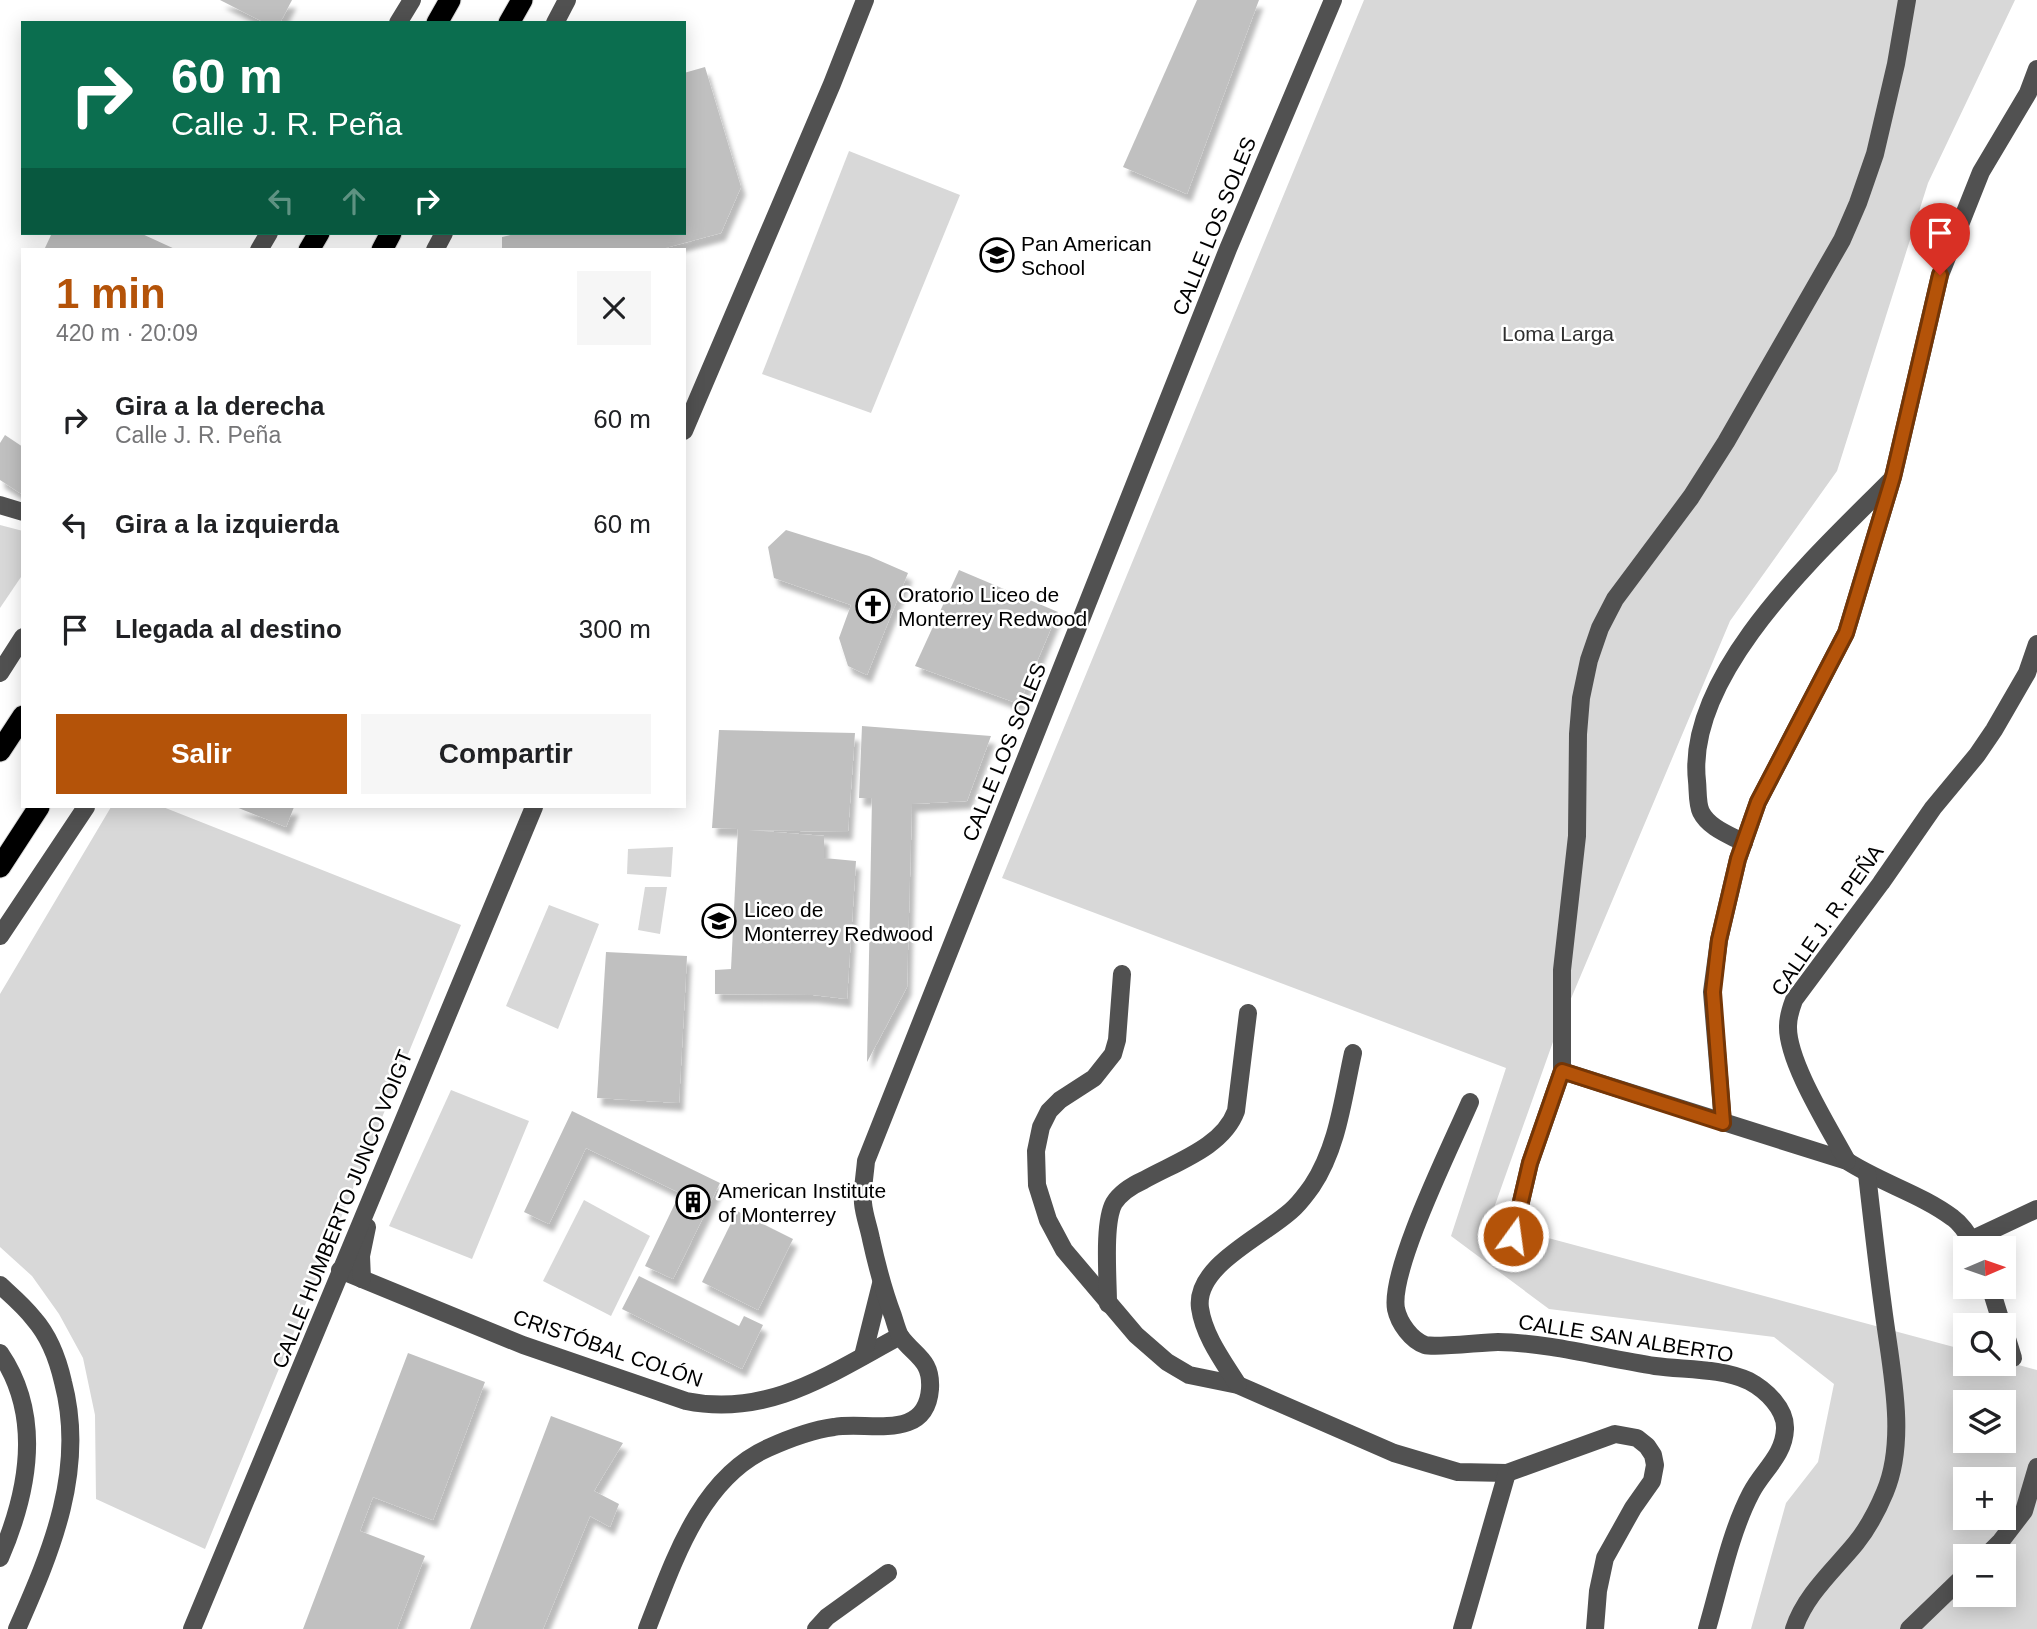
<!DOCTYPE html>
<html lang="es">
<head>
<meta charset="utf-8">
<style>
  :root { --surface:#fff; --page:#f6f6f6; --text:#202124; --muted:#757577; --accent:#b45309 }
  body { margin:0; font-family:Arial,sans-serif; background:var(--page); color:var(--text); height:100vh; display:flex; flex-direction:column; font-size:26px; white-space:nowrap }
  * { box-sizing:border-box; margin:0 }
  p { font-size:23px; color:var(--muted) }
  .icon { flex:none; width:38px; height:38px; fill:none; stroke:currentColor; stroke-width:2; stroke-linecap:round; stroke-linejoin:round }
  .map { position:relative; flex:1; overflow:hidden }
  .panel { position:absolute; left:21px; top:248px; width:665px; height:560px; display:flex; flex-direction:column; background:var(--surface); border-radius:0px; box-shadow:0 4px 18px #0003 }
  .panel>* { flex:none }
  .guide { position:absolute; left:21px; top:21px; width:665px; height:214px; border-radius:0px; box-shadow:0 4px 18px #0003; background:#0b6e4f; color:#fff; overflow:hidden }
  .needle { width:46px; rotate:88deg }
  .buttons { position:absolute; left:1953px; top:1236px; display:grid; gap:14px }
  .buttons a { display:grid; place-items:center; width:63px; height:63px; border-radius:0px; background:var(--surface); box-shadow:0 4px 18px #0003; font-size:35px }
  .pin { position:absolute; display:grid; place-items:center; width:60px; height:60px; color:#fff; margin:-72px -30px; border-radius:50% 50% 50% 0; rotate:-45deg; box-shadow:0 0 7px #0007 }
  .pin .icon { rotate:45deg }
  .me { position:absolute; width:77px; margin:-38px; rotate:14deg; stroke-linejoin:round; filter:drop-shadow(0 0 5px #0008) }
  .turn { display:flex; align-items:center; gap:24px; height:147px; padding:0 35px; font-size:32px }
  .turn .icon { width:91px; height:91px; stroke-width:2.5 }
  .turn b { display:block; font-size:49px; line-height:60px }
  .lanes { display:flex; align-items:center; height:66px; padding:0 35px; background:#0003; justify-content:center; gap:35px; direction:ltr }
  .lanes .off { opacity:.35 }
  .round { display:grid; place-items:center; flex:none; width:74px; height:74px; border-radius:0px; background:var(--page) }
  .summary { display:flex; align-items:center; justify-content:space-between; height:119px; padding:0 35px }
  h1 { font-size:42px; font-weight:600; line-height:52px; color:var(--accent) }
  .cta { display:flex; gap:14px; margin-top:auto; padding:14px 35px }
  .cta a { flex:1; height:80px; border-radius:0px; background:var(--accent); color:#fff; font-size:28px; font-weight:600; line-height:80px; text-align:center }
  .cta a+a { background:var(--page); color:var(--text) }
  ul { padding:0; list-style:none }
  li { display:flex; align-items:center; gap:21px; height:105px; padding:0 35px }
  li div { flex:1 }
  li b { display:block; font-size:26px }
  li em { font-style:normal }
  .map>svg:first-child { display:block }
  .green { fill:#d8d8d8; fill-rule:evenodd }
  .building { fill:#c0c0c0; filter:url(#shadow) }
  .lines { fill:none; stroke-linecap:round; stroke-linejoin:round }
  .highway-casing { stroke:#dbdbdb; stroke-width:23 }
  .minor { stroke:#515151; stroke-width:18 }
  .highway { stroke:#000; stroke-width:21 }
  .route-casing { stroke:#753606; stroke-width:18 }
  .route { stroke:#b45309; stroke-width:12 }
  .labels { text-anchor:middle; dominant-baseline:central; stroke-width:5; stroke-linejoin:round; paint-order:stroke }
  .street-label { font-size:21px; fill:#000; stroke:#fff }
  .poi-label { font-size:21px; fill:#000; stroke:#fff; text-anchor:start }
  .park-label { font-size:21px; fill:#2f2f2f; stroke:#fff }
</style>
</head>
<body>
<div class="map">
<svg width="2037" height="1629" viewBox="0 0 2037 1629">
  <defs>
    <filter id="shadow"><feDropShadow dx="4.5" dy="8" stdDeviation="2" flood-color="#0004"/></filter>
  </defs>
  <rect width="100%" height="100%" fill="#fff"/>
  <g class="green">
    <path d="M1364,0h651l-87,183 -91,288 -107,150 -176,418 -65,183 476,128v13h39v-2l33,9v259h-286l35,-126 32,-41 16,-78 -60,-47 -225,-28 -98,-73 55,-168 -504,-190zM1965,1402h39v38h-39zM1965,1479h39v38h-39zM1965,1556h39v38h-39z"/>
    <path d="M849,151l111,44 -89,218 -109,-39z"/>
    <path d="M0,525l23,6v43l-23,34z"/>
    <path d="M111,807h52l298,118 -256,624 -109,-50 -1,-84 -12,-57 -24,-44 -27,-38 -32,-29v-253z"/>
    <path d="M673,847l-2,30 -44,-3 1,-25z"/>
    <path d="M645,887h22l-7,47 -22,-4z"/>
    <path d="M549,905l50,19 -41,105 -52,-23z"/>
    <path d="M451,1090l78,31 -57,138 -83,-33z"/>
    <path d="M584,1200l66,36 -39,80 -68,-35z"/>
  </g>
  <g class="building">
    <path d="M220,0h72l-12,23h-15z"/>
    <path d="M1197,0h62l-72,194 -64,-27z"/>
    <path d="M705,67l36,120 -20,46 -63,17h-156v-13l17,-4h165v-160z"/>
    <path d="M52,233h88l37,17h-133z"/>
    <path d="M5,435l18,12v48l-23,-15v-37z"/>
    <path d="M786,530l83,26 39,17 -41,102 -19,-9 -9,-28 12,-33 -77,-27 -6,-31z"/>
    <path d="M959,570l99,42 -39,92 -104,-38z"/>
    <path d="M862,726l129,10 -24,65 -55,3 -5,183 -40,75 5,-264h-13z"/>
    <path d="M719,730l136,3 -7,99 -99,-2 75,6v22l32,3 -9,138 -34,-4 -98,-1v-24l16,-1 7,-140 -26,-1z"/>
    <path d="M236,807h58l-8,20z"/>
    <path d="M606,952l81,4 -8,147 -82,-5z"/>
    <path d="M572,1111l148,72 -47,96 -28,-13 35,-73 -94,-45 -37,76 -25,-12z"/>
    <path d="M737,1211l56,28 -35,71 -56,-28z"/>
    <path d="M639,1276l100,50 5,-10 19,9 -21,44 -120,-60z"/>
    <path d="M408,1353l77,29 -52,138 -60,-23 -13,34 65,25 -28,73h-94z"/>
    <path d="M551,1416l72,27 -29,48 25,13 -9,23 -20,-11 -47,113h-73z"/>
  </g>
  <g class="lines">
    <defs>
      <g id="highway">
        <path d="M437,23l13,-23"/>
        <path d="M509,23l13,-23"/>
        <path d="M309,250l10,-17"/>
        <path d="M382,250l9,-17"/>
        <path d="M0,751l23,-35"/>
        <path d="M0,867l39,-60"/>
      </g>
    </defs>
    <use href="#highway" class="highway-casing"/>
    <g class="minor">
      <path d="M398,23l14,-23"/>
      <path d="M555,23l12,-23"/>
      <path d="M259,250l10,-17"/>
      <path d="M435,250l9,-17"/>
      <path d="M684,431l148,-347 33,-84"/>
      <path d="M0,505l23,7"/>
      <path d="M0,673l23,-36"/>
      <path d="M1744,843c-14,-8 -35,-15 -43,-31 -4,-8 -3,-22 -4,-31 -12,-109 124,-230 194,-301"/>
      <path d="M0,936l86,-129"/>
      <path d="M1122,974l-5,66 -4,14 -19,24 -34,22 -11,11 -8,16 -5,24 1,34 11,35 16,30 72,85 31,27 22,13 49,10 156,68 64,19 49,1 108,-39 22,4 10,8 6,9 2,10 -3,16 -19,27 -28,50 -7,33 -3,38"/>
      <path d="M1562,1071l285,90c34,22 74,33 106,57 10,7 16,19 23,30"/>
      <path d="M1470,1102c-18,42 -81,168 -74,207 3,14 15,31 29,36 11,3 58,-3 73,-3 53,1 105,16 157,24 30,4 66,2 94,15 17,9 37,28 36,48 -1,27 -23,42 -34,64 -21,40 -31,92 -44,136"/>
      <path d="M1723,1123l-11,-131 7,-52 19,-81 20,-57 88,-169 47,-156 47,-202 41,-103 47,-79 9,-24"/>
      <path d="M1847,1161c-17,-32 -60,-99 -59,-135 0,-9 3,-18 6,-26l87,-117 52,-75 44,-53 17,-25 33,-57 10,-29"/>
      <path d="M1513,1236l17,-73 32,-92v-101l15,-134 1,-102 3,-36 8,-38 11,-32 15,-29 76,-102 35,-55 116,-202 16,-37 17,-49 21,-90 11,-64"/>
      <path d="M1971,1240l66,-31"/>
      <path d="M340,1270l183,75 163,56c82,17 145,-28 214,-65"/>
      <path d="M362,1279l-1,-23 6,-29"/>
      <path d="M0,1285c12,11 24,21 34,34 15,17 24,41 29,63 23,87 -11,168 -46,247"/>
      <path d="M1990,1286l12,39"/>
      <path d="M1108,1304c0,-25 -5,-81 6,-101 7,-11 19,-18 30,-23 32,-18 79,-33 92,-69l12,-98"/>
      <path d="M2004,1329l9,29"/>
      <path d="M0,1353c43,63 28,140 0,205"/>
      <path d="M863,1356l18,-72"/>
      <path d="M1238,1385c-15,-24 -34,-49 -38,-77 -6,-44 69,-74 95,-101 6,-6 12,-14 17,-21 26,-39 31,-88 41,-133"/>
      <path d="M1986,1556l15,-15 23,-30 13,-44"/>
      <path d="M192,1629l342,-822"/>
      <path d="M647,1629c26,-65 52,-150 121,-181 20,-9 44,-18 66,-21 34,-6 92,15 96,-38 2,-30 -16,-33 -30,-53 -3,-6 -5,-14 -7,-20 -10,-26 -16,-50 -22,-77 -2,-11 -7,-24 -8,-36 -1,-14 2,-29 3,-42l362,-912 105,-249"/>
      <path d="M816,1629l11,-12 61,-44"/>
      <path d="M1462,1629l45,-156"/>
      <path d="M1794,1629c11,-34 40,-59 62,-86 12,-15 22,-34 29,-51 23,-54 5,-128 -2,-185 -6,-44 -11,-89 -16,-133"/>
      <path d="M1909,1629l56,-54"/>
    </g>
    <use href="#highway" class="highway"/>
  </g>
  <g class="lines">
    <defs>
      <path id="route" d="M1513,1236l17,-73 32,-92 161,52 -10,-131 6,-52 19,-81 20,-57 88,-169 47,-156 47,-202"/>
    </defs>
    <use href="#route" class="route-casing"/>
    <use href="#route" class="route"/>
  </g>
  <defs>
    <symbol id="school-ring" viewBox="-11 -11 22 22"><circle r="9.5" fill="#fff" stroke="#000" stroke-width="1.5"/><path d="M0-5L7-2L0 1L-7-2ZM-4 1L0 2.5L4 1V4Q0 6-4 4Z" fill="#000"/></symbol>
    <symbol id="church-ring" viewBox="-11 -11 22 22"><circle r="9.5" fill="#fff" stroke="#000" stroke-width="1.5"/><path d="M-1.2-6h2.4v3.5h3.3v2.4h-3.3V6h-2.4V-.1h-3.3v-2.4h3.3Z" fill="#000"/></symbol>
    <symbol id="university-ring" viewBox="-11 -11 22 22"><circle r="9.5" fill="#fff" stroke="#000" stroke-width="1.5"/><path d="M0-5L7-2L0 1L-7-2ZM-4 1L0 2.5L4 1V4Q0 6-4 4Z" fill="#000"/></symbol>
    <symbol id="building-ring" viewBox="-11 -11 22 22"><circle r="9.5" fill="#fff" stroke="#000" stroke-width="1.5"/><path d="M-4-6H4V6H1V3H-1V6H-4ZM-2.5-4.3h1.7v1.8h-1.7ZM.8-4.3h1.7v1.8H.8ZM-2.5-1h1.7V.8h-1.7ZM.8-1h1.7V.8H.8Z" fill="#000"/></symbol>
  </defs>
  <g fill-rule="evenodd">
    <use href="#school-ring" x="978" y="236" width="38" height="38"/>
    <use href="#church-ring" x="854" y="587" width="38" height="38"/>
    <use href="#university-ring" x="700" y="902" width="38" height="38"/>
    <use href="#building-ring" x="674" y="1183" width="38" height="38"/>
  </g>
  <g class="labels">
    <g class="street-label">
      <text transform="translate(1214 226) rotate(-68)">CALLE LOS SOLES</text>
      <text transform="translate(1004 752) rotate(-68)">CALLE LOS SOLES</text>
      <text transform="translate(1827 920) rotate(-55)">CALLE J. R. PEÑA</text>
      <text transform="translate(342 1209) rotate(-68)">CALLE HUMBERTO JUNCO VOIGT</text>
      <text transform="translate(1626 1338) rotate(9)">CALLE SAN ALBERTO</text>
      <text transform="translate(608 1348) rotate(19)">CRISTÓBAL COLÓN</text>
    </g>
    <g class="poi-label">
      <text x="1021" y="243">Pan American<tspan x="1021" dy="24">School</tspan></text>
      <text x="898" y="594">Oratorio Liceo de<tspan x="898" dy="24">Monterrey Redwood</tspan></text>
      <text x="744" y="909">Liceo de<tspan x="744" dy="24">Monterrey Redwood</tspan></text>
      <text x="718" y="1190">American Institute<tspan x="718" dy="24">of Monterrey</tspan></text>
    </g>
    <g class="park-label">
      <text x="1558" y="333">Loma Larga</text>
    </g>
  </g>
</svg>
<div class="buttons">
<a><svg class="needle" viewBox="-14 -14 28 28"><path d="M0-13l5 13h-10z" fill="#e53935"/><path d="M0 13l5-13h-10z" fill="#757577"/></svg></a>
<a><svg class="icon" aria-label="search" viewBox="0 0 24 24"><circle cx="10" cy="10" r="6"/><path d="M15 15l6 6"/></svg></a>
<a><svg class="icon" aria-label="layers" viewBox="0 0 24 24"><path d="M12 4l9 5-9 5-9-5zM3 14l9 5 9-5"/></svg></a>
<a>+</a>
<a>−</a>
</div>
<div class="pin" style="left:1940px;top:275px;background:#d93025"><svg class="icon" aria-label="arrive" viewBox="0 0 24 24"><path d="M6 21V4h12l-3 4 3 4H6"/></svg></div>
<svg class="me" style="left:1513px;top:1236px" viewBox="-20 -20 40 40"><circle r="17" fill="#b45309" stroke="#fff" stroke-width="3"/><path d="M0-11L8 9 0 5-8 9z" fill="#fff"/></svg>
<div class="guide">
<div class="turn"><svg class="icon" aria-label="right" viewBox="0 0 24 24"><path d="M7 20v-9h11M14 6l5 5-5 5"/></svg><div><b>60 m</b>Calle J. R. Peña</div></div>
<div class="lanes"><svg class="icon off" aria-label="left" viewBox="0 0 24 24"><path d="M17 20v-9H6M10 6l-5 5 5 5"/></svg><svg class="icon off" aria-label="ahead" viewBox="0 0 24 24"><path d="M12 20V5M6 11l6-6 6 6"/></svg><svg class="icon" aria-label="right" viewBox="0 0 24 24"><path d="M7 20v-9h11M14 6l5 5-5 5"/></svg></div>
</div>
<section class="panel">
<div class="summary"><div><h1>1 min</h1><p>420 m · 20:09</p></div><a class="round"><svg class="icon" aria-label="close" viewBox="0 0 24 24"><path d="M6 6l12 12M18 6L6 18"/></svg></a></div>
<ul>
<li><svg class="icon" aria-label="right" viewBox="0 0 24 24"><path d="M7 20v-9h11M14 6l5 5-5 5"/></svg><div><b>Gira a la derecha</b><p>Calle J. R. Peña</p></div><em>60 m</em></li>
<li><svg class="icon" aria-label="left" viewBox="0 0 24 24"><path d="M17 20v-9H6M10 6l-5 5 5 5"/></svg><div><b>Gira a la izquierda</b></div><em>60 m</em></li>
<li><svg class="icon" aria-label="arrive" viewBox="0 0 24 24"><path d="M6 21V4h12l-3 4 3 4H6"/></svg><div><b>Llegada al destino</b></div><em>300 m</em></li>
</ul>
<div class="cta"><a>Salir</a><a>Compartir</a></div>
</section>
</div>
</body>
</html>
